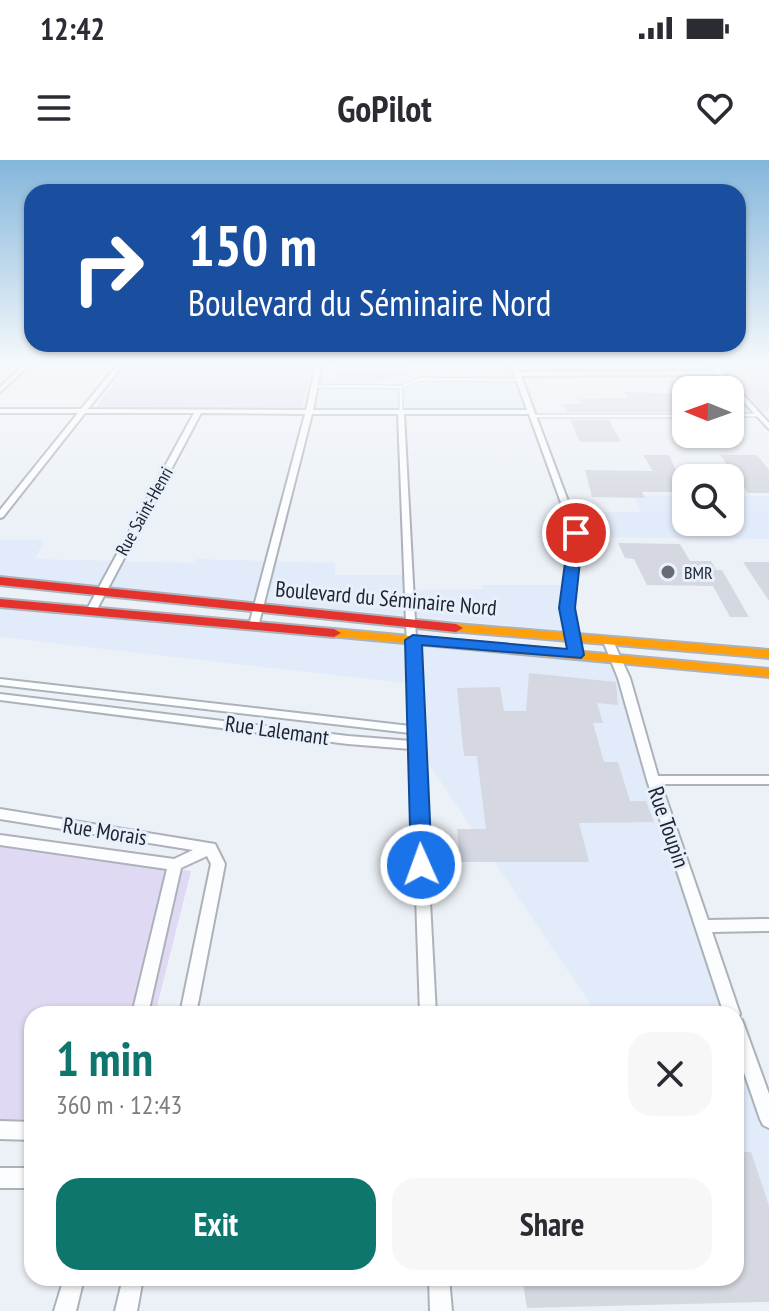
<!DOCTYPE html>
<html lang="en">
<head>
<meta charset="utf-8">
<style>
  :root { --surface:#fff; --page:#f7f7f7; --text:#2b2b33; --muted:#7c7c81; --accent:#0f766e }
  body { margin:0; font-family:"PT Sans Narrow",sans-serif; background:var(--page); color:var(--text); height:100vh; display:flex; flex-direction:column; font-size:30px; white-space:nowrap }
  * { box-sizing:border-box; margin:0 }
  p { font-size:26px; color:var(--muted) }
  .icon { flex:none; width:44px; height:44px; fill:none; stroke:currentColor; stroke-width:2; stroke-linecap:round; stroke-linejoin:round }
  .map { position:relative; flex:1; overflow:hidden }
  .panel { position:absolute; left:24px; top:846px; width:720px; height:280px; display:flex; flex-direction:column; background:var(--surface); border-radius:24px; box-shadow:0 2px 6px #0004 }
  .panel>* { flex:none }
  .guide { position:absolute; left:24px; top:24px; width:722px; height:168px; border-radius:24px; box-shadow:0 2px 6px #0004; background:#1a4fa0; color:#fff; overflow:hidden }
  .needle { width:52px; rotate:271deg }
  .controls { position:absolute; left:672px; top:216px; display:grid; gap:16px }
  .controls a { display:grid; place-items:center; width:72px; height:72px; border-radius:16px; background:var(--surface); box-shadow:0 2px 6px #0004; font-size:40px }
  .pin { position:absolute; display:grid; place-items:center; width:68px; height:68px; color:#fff; margin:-34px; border:4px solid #fff; border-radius:50%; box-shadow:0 2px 8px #0007 }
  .me { position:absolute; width:88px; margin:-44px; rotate:358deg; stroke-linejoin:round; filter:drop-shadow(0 0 6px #0008) }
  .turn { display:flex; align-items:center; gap:28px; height:168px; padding:0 32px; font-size:36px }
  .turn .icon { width:104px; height:104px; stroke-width:2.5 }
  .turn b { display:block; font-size:56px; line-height:68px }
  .round { display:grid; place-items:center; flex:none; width:84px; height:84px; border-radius:24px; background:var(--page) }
  .overview { display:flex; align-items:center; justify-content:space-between; height:136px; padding:0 32px }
  h1 { font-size:48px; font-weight:700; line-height:60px; color:var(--accent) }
  .cta { display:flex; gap:16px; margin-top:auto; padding:16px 32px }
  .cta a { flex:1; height:92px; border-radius:24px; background:var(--accent); color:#fff; font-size:32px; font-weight:700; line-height:92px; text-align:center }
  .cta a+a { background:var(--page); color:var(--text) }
  .status { display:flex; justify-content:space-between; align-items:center; height:56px; padding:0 40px; background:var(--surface); direction:ltr }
  .status svg { height:22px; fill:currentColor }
  header { display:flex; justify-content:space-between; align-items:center; height:104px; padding:0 32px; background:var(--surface); font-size:36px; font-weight:700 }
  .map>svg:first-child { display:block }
  .built { fill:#e1ebfa }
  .green { fill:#e0d9f3 }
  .building { fill:#d5d8e1 }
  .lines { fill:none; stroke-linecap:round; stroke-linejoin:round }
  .lane-casing { stroke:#adb2ba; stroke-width:5 }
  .street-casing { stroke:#adb2ba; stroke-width:4 }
  .slow-casing { stroke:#adb2ba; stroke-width:4 }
  .jam-casing { stroke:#adb2ba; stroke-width:4 }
  .path { stroke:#d8dadc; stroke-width:2; stroke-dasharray:3 2; stroke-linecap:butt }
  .lane { stroke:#fcfdfe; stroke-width:3 }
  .street { fill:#fcfdfe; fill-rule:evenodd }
  .slow { fill:#ff9f0a; fill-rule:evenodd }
  .jam { fill:#e5322d; fill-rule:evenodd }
  .route { fill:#1a73e8; stroke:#114b97; stroke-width:2 }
  .poi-dot { fill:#656c75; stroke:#e8f0fc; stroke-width:3 }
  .labels { text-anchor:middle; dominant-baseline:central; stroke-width:6; stroke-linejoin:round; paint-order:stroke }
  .far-street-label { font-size:18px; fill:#1d242f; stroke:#e8f0fc }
  .far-poi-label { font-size:18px; fill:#1d242f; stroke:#e8f0fc; text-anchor:start }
  .street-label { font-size:22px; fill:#1d242f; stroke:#e8f0fc }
</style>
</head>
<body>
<div class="status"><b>12:42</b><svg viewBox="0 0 49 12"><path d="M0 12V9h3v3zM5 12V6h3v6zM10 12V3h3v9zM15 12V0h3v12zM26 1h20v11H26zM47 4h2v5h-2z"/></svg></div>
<header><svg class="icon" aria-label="menu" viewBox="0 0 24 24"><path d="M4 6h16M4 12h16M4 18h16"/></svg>GoPilot<svg class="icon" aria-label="heart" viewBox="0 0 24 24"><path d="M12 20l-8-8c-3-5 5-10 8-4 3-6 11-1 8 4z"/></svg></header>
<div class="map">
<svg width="769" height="1151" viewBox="0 0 769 1151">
  <rect width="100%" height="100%" fill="#ecf1f7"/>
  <g class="built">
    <path d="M319,203h194l19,49h-223z"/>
    <path d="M635,336h51v26h44v-26h39v43l-184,-2 -9,-25h64z"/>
    <path d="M0,380h44l-9,19 161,4v-4l139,4v12h76l2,15 69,-1v-4h82l1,46 -565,-54z"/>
    <path d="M0,443l614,56 118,355h-135l-181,-269 -3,-61 -413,-47z"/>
    <path d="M736,865l33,94v150l-33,-49z"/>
  </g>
  <g class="green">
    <path d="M129,203h184l-11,47 -207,-2z"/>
    <path d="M711,203h58v48h-15z"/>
    <path d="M0,686l191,25 -36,143h-123v125h-32z"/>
  </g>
  <g class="building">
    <path d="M343,203h64l1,13 -36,6h-24l-12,-3 2,-15z"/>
    <path d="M624,232l62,2v18h-120l-3,-8h18l-2,-5 49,-1z"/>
    <path d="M570,260h39l12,22h-41z"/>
    <path d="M643,295h26l17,37h-44l3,6 -53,-1 -7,-27 68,1z"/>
    <path d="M720,295h37l12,15v23h-21z"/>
    <path d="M618,383l62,1 10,17h21l5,9h6l27,47h-19l-17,-31 -66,-1 -13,-26 -9,-1z"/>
    <path d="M743,402h26v39z"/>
    <path d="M529,513l87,9 2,23 -21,-2 6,20h-10l11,39h14l12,39h16l8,21 -75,1 10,39h-129l-3,-33h29l-9,-73h-13l-7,-68 43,-1 4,24h22z"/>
    <path d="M736,992h15l18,54v96l-242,6 -5,-30h214z"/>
  </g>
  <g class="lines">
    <defs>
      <g id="lane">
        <path d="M314,226l87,1 20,-8 99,1"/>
        <path d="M401,227v25"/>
        <path d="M730,255h29"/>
        <path d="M534,256h152"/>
      </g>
      <g id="street">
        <path d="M26,203h6l-32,29v-5z"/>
        <path d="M119,203h6l-37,46 218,1 10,-47h6l-9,47h214l-17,-47h6l3,9 196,-1 -7,-8h6l55,60v6l-51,-54 -197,1 59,157 -8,75 9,47 -5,3 -5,-3 -9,-47 10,-75 -43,-119h-125l32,600h-16l-9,-265 -63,-5 -348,-44v-6l348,42 63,5 -1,-8 -410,-48v-6l410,47 -12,-312h-86l-54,213h-8l-1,-2 56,-211 -104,-1 -106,200h-8l-1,-2 108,-198h-109l-82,104 -3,1v-8l78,-97h-78v-4h81z"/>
        <path d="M608,478l5,3 17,37 28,98h111v8h-108l47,136 61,-1v12l-57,1 28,82 -2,4 4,2 2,5 25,69v34l-6,-3 -3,-6 -24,-70v-35h-12l-77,-234 -29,-102 -15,-37z"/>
        <path d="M0,649l215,35 10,20 -29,150h-16l31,-150 -4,-8 -26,12 -33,146h-16l35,-145 -167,-24v-10l174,24 19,-9 -193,-31z"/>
        <path d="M0,961l32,1v18l-32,-1z"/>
        <rect x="0" y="1008" width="32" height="20"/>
        <path d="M64,1118h20l-8,33h-22z"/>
        <path d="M123,1118h20l-6,33h-22z"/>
        <path d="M429,1118h20l3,33h-22z"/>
      </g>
      <g id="slow">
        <path d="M456,464l313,26v8l-318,-27 -2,-3 2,-3z"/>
        <path d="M334,469l435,40v8l-440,-41 -2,-3 2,-3z"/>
      </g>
      <g id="jam">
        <path d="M0,417l456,47 7,4 -7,4 -456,-47z"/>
        <path d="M0,439l334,30 7,4 -7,4 -334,-30z"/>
      </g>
    </defs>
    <use href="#lane" class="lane-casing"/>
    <use href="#street" class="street-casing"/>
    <use href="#slow" class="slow-casing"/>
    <use href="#jam" class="jam-casing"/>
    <g class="path">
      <path d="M175,203l24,11"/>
      <path d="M283,203l2,4h21"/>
      <path d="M238,215l10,-12"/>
      <path d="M736,216l33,1"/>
      <path d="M757,241h12"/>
    </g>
    <use href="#lane" class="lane"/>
    <use href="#street" class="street"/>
    <use href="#slow" class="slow"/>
    <use href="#jam" class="jam"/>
  </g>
  <linearGradient id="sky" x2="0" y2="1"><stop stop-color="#84b6db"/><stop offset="0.56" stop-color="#f6f9fb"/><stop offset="1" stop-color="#f6f9fb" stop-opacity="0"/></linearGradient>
  <rect width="769" height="364" fill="url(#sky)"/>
  <path class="route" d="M576,369l7,4 -8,75 9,47 -3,3 -159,-13 10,220 -3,5h-15l-3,-5 -6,-225 8,-5 154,14 -8,-41 10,-75z"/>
  <circle class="poi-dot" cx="668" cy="412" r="8"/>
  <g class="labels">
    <g class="far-street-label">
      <text transform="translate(144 351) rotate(-61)">Rue Saint-Henri</text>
    </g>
    <g class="far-poi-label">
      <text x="684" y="412">BMR</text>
    </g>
    <g class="street-label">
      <text transform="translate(386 438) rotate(5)">Boulevard du Séminaire Nord</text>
      <text transform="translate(277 570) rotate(8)">Rue Lalemant</text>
      <text transform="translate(669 667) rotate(71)">Rue Toupin</text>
      <text transform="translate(105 671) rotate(9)">Rue Morais</text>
    </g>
  </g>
</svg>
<div class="controls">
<a><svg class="needle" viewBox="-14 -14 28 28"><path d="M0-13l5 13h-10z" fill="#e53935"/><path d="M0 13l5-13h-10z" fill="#7c7c81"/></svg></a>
<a><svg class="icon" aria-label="search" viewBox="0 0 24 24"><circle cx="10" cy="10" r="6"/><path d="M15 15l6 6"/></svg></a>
</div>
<div class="pin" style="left:576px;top:373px;background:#d93025"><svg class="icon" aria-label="arrive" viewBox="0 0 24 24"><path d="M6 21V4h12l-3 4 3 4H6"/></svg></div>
<svg class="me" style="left:421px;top:705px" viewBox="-20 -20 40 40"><circle r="17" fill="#1a73e8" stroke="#fff" stroke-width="3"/><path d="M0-11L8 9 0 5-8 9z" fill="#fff"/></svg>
<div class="guide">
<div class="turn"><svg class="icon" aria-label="right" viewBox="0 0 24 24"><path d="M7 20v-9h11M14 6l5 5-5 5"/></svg><div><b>150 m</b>Boulevard du Séminaire Nord</div></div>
</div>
<section class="panel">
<div class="overview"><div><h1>1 min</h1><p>360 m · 12:43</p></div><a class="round"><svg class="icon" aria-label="close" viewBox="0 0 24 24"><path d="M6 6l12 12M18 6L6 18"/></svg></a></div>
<div class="cta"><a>Exit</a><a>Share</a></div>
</section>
</div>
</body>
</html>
